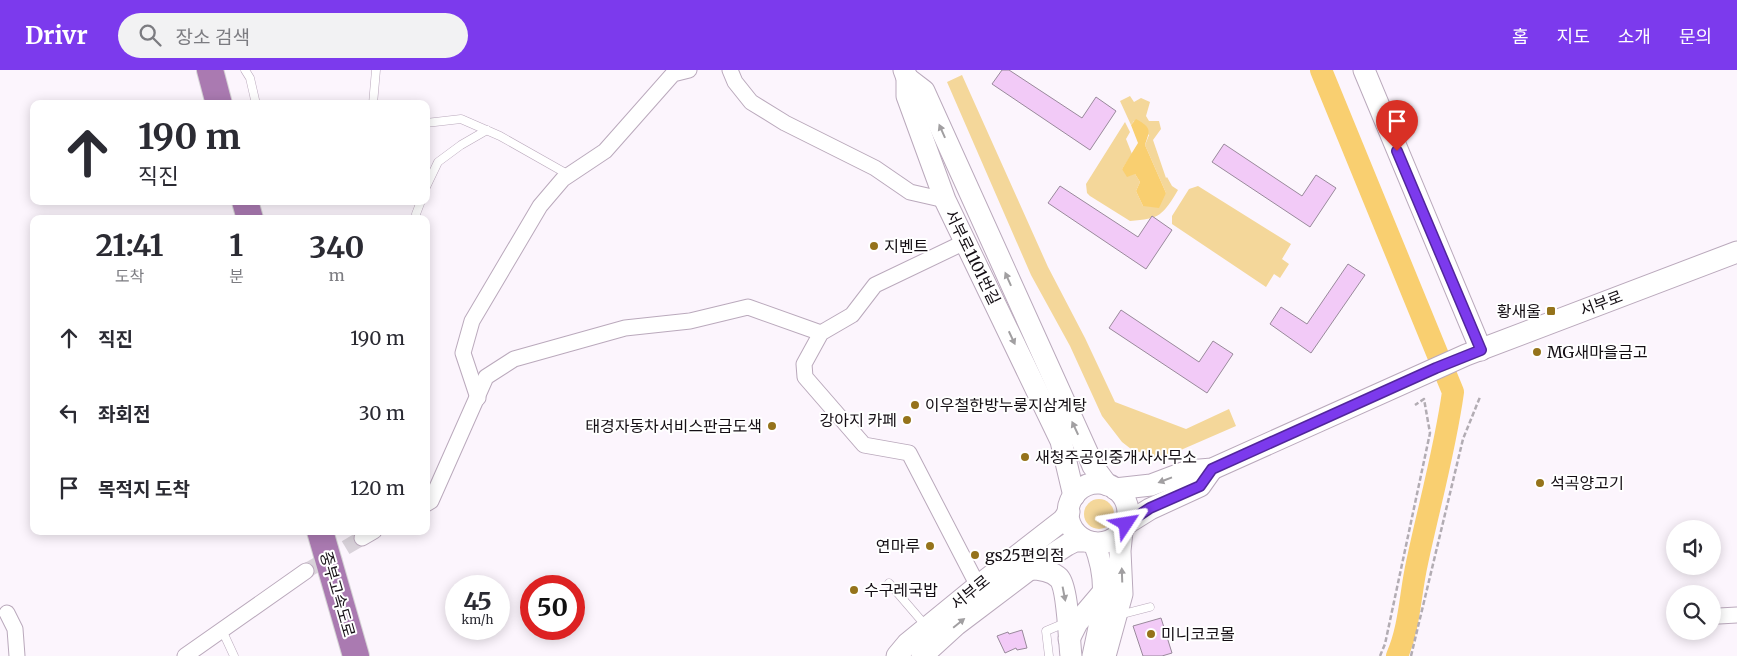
<!DOCTYPE html>
<html lang="ko">
<head>
<meta charset="utf-8">
<style>
  :root { --surface:#fff; --page:#f2f2f3; --text:#2b2b33; --muted:#7c7c81; --accent:#7c3aed }
  body { margin:0; font-family:Merriweather,"Noto Sans KR",serif; background:var(--page); color:var(--text); height:100vh; display:flex; flex-direction:column; font-size:19px; white-space:nowrap }
  * { box-sizing:border-box; margin:0 }
  p { font-size:16px; color:var(--muted) }
  .icon { flex:none; width:28px; height:28px; fill:none; stroke:currentColor; stroke-width:2; stroke-linecap:round; stroke-linejoin:round }
  .map { position:relative; flex:1; overflow:hidden }
  .details { position:absolute; left:30px; top:145px; width:400px; height:320px; display:flex; flex-direction:column; background:var(--surface); border-radius:10px; box-shadow:0 2px 12px #0003 }
  .details>* { flex:none }
  .banner { position:absolute; left:30px; top:30px; width:400px; height:105px; border-radius:10px; box-shadow:0 2px 12px #0003; background:#fff; color:var(--text); overflow:hidden }
  .buttons { position:absolute; left:1666px; top:450px; display:grid; gap:10px }
  .buttons a { display:grid; place-items:center; width:55px; height:55px; border-radius:50%; background:var(--surface); box-shadow:0 2px 12px #0003; font-size:25px }
  .speed { position:absolute; left:445px; top:505px; display:flex; gap:10px; font-size:25px; font-weight:700; text-align:center }
  .speed>* { display:grid; place-content:center; width:65px; height:65px; border-radius:50%; background:var(--surface); box-shadow:0 2px 12px #0003; line-height:1 }
  .speed small { font-size:12px; font-weight:400 }
  .speed .limit { border:8px solid #d22; background:#fff; color:#111 }
  .pin { position:absolute; display:grid; place-items:center; width:42px; height:42px; color:#fff; margin:-51px -21px; border-radius:50% 50% 50% 0; rotate:-45deg; box-shadow:0 0 5px #0007 }
  .pin .icon { rotate:45deg }
  .me { position:absolute; width:55px; margin:-28px; rotate:57deg; stroke-linejoin:round; filter:drop-shadow(0 0 4px #0008) }
  .turn { display:flex; align-items:center; gap:18px; height:105px; padding:0 25px; font-size:22px }
  .turn .icon { width:65px; height:65px; stroke-width:2.5 }
  .turn b { display:block; font-size:35px; line-height:42px }
  .eta { display:flex; justify-content:space-evenly; align-items:center; height:85px; text-align:center }
  .eta b { font-size:30px; font-weight:700; line-height:35px }
  ul { padding:0; list-style:none }
  li { display:flex; align-items:center; gap:15px; height:75px; padding:0 25px }
  li div { flex:1 }
  li b { display:block; font-size:19px }
  li em { font-style:normal }
  header { display:flex; align-items:center; gap:30px; box-sizing:border-box; height:70px; padding:0 25px; background:var(--accent); color:#fff }
  header strong { font-size:24px }
  nav { display:flex; gap:28px; margin-inline-start:auto; font-size:18px }
  .search { width:350px; height:45px; background:var(--page); display:flex; align-items:center; gap:12px; box-sizing:border-box; padding:0 18px; border-radius:28px; color:var(--muted); font-size:19px }
  .map>svg:first-child { display:block }
  .green { fill:#f4d79a }
  .water { fill:#f9cf70 }
  .lines { fill:none; stroke-linecap:round; stroke-linejoin:round }
  .river { stroke:#f9cf70; stroke-width:22 }
  .building { fill:#f2caf7; stroke:#99899b }
  .street-tunnel { stroke:#d9d2da; stroke-width:15; stroke-dasharray:15 8; stroke-linecap:butt }
  .lane-casing { stroke:#baa9bc; stroke-width:9 }
  .street-casing { stroke:#baa9bc; stroke-width:17 }
  .secondary-casing { stroke:#baa9bc; stroke-width:23 }
  .highway-casing { stroke:#d5d4d5; stroke-width:28 }
  .path { stroke:#b2acb3; stroke-width:2.5; stroke-dasharray:5 2.5; stroke-linecap:butt }
  .lane { stroke:#fff; stroke-width:8 }
  .street { stroke:#fff; stroke-width:15 }
  .secondary { stroke:#fff; stroke-width:21 }
  .highway { stroke:#aa7ab1; stroke-width:26 }
  .oneway { fill:#a19fa1 }
  .route-casing { stroke:#51269a; stroke-width:12 }
  .route { stroke:#7c3aed; stroke-width:9 }
  .poi-dot { fill:#95731b; stroke:#fff; stroke-width:2 }
  .labels { text-anchor:middle; dominant-baseline:central; stroke-width:4; stroke-linejoin:round; paint-order:stroke }
  .poi-label { font-size:16px; fill:#140e14; stroke:#fff; text-anchor:start }
  .street-label { font-size:16px; fill:#140e14; stroke:#fff }
</style>
</head>
<body>
<header>
<strong>Drivr</strong>
<div class="search"><svg class="icon" aria-label="search" viewBox="0 0 24 24"><circle cx="10" cy="10" r="6"/><path d="M15 15l6 6"/></svg>장소 검색</div>
<nav><a>홈</a><a>지도</a><a>소개</a><a>문의</a></nav>
</header>
<div class="map">
<svg width="1737" height="586" viewBox="0 0 1737 586">
  <rect width="100%" height="100%" fill="#fcf5fd"/>
  <g class="green">
    <path d="M962,5l86,192 37,71 30,64 71,27 43,-20 7,17 -69,30 -13,1 -23,-8 -9,-7 -20,-26 -32,-70 -39,-71 -84,-193z"/>
    <path d="M1130,26l4,6 7,-4 9,4 -4,14 3,5h10l2,8 -8,11 13,38 1,-1 5,9 6,4c-15,25 -18,29 -48,31l-40,-25 -3,-3 -1,-9 39,-62 5,10 -4,7 6,15 -10,15 13,5 5,8 -4,9 7,15 23,-13 -21,-48 4,-10 -15,-14 -3,4 -11,-24z"/>
    <path d="M1198,116l93,58 -9,15 7,5 -9,14 -6,-4 -8,13 -94,-63v-8l17,-27z"/>
    <circle cx="1099" cy="444" r="15"/>
  </g>
  <path class="water" d="M1136,49c16,9 14,11 9,26l21,48 -7,15 -16,-2 -7,-15 4,-9 -5,-8 -8,3 -5,-8 16,-26 -7,-18z"/>
  <g class="lines">
    <path class="river" d="M1321,0l132,322c-8,58 -24,114 -36,171 -7,31 -7,63 -20,93"/>
  </g>
  <g class="building">
    <path d="M1002,0h7l73,48 14,-21 20,14 -26,39 -98,-66z"/>
    <path d="M1224,74l78,52 14,-21 20,13 -26,39 -98,-65z"/>
    <path d="M1060,116l78,51 14,-21 20,14 -26,39 -98,-66z"/>
    <path d="M1348,194l17,11 -54,78 -41,-29 11,-17 26,17z"/>
    <path d="M1121,240l78,52 14,-21 20,13 -26,39 -98,-65z"/>
    <path d="M1161,548l11,35 -10,3h-19l-10,-30z"/>
    <path d="M1022,560l5,18 -10,2 -1,-2 -11,5 -8,-17 11,-4 1,2z"/>
  </g>
  <g class="lines">
    <path class="street-tunnel" d="M306,501l56,-33"/>
    <defs>
      <g id="lane">
        <path d="M245,0l5,8 6,26"/>
        <path d="M373,34l3,-34"/>
        <path d="M426,53l35,-4 39,17 69,39"/>
        <path d="M426,117l12,-25 23,-17 26,-15"/>
        <path d="M417,149l-1,-5 5,-13"/>
        <path d="M889,513l37,43"/>
        <path d="M1119,545l31,-8"/>
        <path d="M222,560l12,26"/>
        <path d="M1049,586l-3,-25 19,-8"/>
      </g>
      <g id="street">
        <path d="M730,0l5,12 16,20 34,21 90,45 35,24 35,8"/>
        <path d="M967,171l-92,44 -23,30 -31,18 -17,31 1,13 59,68 45,8 69,133"/>
        <path d="M478,328l-15,-45 9,-32 68,-115 23,-27 42,-28 68,-77 16,-4"/>
        <path d="M426,434l5,-3 55,-124 28,-18 111,-31 65,-7 58,-14 73,26"/>
        <path d="M362,468l12,-7"/>
        <path d="M7,543l8,16 2,27"/>
        <path d="M1719,546l18,-1"/>
        <path d="M185,586l121,-85"/>
      </g>
      <g id="secondary">
        <path d="M904,0l3,8v18l38,104 116,241 13,55"/>
        <path d="M1364,0l117,280"/>
        <path d="M907,8l17,13 164,363 5,12 14,19"/>
        <circle cx="1098" cy="443" r="30"/>
        <path d="M1115,419l36,-4 37,-14 24,-2 254,-114 271,-103"/>
        <path d="M1126,454l24,-15 50,-23 12,-17"/>
        <path d="M1029,499c10,0 22,1 30,9 9,10 10,62 12,78"/>
        <path d="M1069,569l8,-16 28,-33"/>
        <path d="M897,586l10,-12 71,-58 85,-66 6,-8"/>
        <path d="M922,586l34,-31 74,-56 37,-24 8,-4h11"/>
        <path d="M1093,586c9,-43 18,-71 1,-113"/>
        <path d="M1105,586l17,-62 -2,-43 2,-20"/>
      </g>
      <g id="highway">
        <path d="M210,0l9,34"/>
        <path d="M245,131l5,18"/>
        <path d="M320,461l36,125"/>
      </g>
    </defs>
    <use href="#lane" class="lane-casing"/>
    <use href="#street" class="street-casing"/>
    <use href="#secondary" class="secondary-casing"/>
    <use href="#highway" class="highway-casing"/>
    <g class="path">
      <path d="M1380,586l5,-12 45,-211 -6,-34 -9,6"/>
      <path d="M1411,586l52,-217 17,-42"/>
    </g>
    <use href="#lane" class="lane"/>
    <use href="#street" class="street"/>
    <use href="#secondary" class="secondary"/>
    <use href="#highway" class="highway"/>
  </g>
  <defs><path id="oneway-solid" d="M-6-.8H1V-3.2L6.5 0L1 3.2V.8H-6Z" transform="scale(1.25)"/></defs>
  <g class="oneway">
    <use href="#oneway-solid" transform="translate(942 61) rotate(-114)"/>
    <use href="#oneway-solid" transform="translate(1008 209) rotate(-114)"/>
    <use href="#oneway-solid" transform="translate(1012 268) rotate(65)"/>
    <use href="#oneway-solid" transform="translate(1075 358) rotate(-115)"/>
    <use href="#oneway-solid" transform="translate(1165 410) rotate(159)"/>
    <use href="#oneway-solid" transform="translate(1122 505) rotate(-92)"/>
    <use href="#oneway-solid" transform="translate(1064 524) rotate(79)"/>
    <use href="#oneway-solid" transform="translate(959 553) rotate(-39)"/>
  </g>
  <g class="lines">
    <defs>
      <path id="route" d="M1126,454l24,-16 50,-22 12,-17 224,-101 45,-18 -84,-199"/>
    </defs>
    <use href="#route" class="route-casing"/>
    <use href="#route" class="route"/>
  </g>
  <g class="poi-dot">
    <circle cx="874" cy="176" r="5"/>
    <rect x="1546" y="236" width="10" height="10" rx="2.5"/>
    <circle cx="1537" cy="282" r="5"/>
    <circle cx="915" cy="335" r="5"/>
    <circle cx="907" cy="350" r="5"/>
    <circle cx="772" cy="356" r="5"/>
    <circle cx="1025" cy="387" r="5"/>
    <circle cx="1540" cy="413" r="5"/>
    <circle cx="930" cy="476" r="5"/>
    <circle cx="975" cy="485" r="5"/>
    <circle cx="854" cy="520" r="5"/>
    <circle cx="1151" cy="564" r="5"/>
  </g>
  <g class="labels">
    <g class="poi-label">
      <text x="884" y="176">지벤트</text>
      <text x="1541" y="241" text-anchor="end">황새울</text>
      <text x="1547" y="282">MG새마을금고</text>
      <text x="925" y="335">이우철한방누룽지삼계탕</text>
      <text x="897" y="350" text-anchor="end">강아지 카페</text>
      <text x="762" y="356" text-anchor="end">태경자동차서비스판금도색</text>
      <text x="1035" y="387">새청주공인중개사사무소</text>
      <text x="1550" y="413">석곡양고기</text>
      <text x="920" y="476" text-anchor="end">연마루</text>
      <text x="985" y="485">gs25편의점</text>
      <text x="864" y="520">수구레국밥</text>
      <text x="1161" y="564">미니코코몰</text>
    </g>
    <g class="street-label">
      <text transform="translate(973 187) rotate(64)">서부로1101번길</text>
      <text transform="translate(1601 233) rotate(-21)">서부로</text>
      <text transform="translate(970 522) rotate(-39)">서부로</text>
      <text transform="translate(338 524) rotate(74)">중부고속도로</text>
    </g>
  </g>
</svg>
<div class="buttons">
<a><svg class="icon" aria-label="sound" viewBox="0 0 24 24"><path d="M4 9h4l5-4v14l-5-4H4zM17 9q2 3 0 6"/></svg></a>
<a><svg class="icon" aria-label="search" viewBox="0 0 24 24"><circle cx="10" cy="10" r="6"/><path d="M15 15l6 6"/></svg></a>
</div>
<div class="speed"><div>45<small>km/h</small></div><div class="limit">50</div></div>
<div class="pin" style="left:1397px;top:81px;background:#d93025"><svg class="icon" aria-label="arrive" viewBox="0 0 24 24"><path d="M6 21V4h12l-3 4 3 4H6"/></svg></div>
<svg class="me" style="left:1126px;top:454px" viewBox="-20 -20 40 40"><path d="M0-17L14 15 0 8-14 15z" fill="#7c3aed" stroke="#fff" stroke-width="4"/></svg>
<div class="banner">
<div class="turn"><svg class="icon" aria-label="ahead" viewBox="0 0 24 24"><path d="M12 20V5M6 11l6-6 6 6"/></svg><div><b>190 m</b>직진</div></div>
</div>
<section class="details">
<div class="eta">
<div><b>21:41</b><p>도착</p></div>
<div><b>1</b><p>분</p></div>
<div><b>340</b><p>m</p></div>
</div>
<ul>
<li><svg class="icon" aria-label="ahead" viewBox="0 0 24 24"><path d="M12 20V5M6 11l6-6 6 6"/></svg><div><b>직진</b></div><em>190 m</em></li>
<li><svg class="icon" aria-label="left" viewBox="0 0 24 24"><path d="M17 20v-9H6M10 6l-5 5 5 5"/></svg><div><b>좌회전</b></div><em>30 m</em></li>
<li><svg class="icon" aria-label="arrive" viewBox="0 0 24 24"><path d="M6 21V4h12l-3 4 3 4H6"/></svg><div><b>목적지 도착</b></div><em>120 m</em></li>
</ul>
</section>
</div>
</body>
</html>
